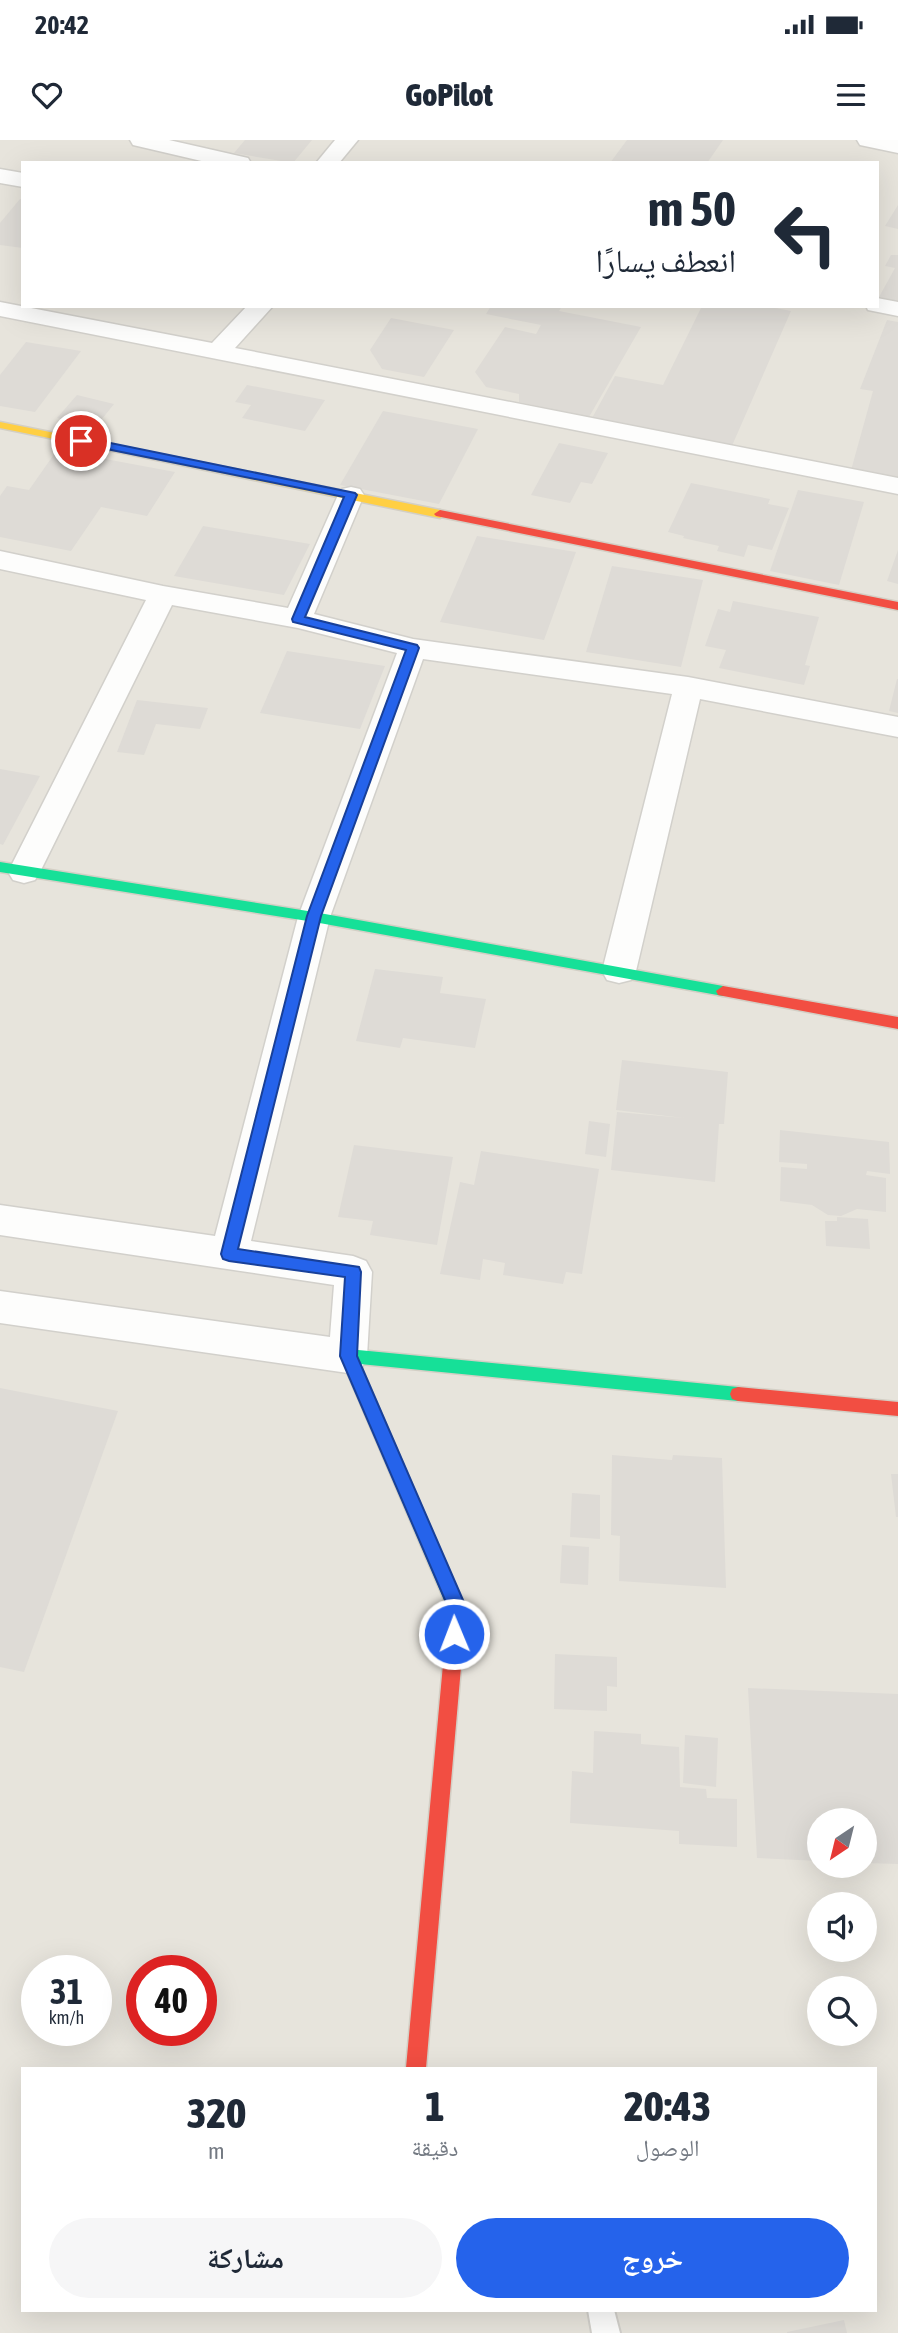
<!DOCTYPE html>
<html lang="ar">
<head>
<meta charset="utf-8">
<style>
  :root { --surface:#fff; --page:#f6f6f7; --text:#1f2937; --muted:#747a83; --accent:#2563eb }
  body { margin:0; font-family:"Asap Condensed","Noto Naskh Arabic",sans-serif; background:var(--page); color:var(--text); direction:rtl; height:100vh; display:flex; flex-direction:column; font-size:26px; white-space:nowrap }
  * { box-sizing:border-box; margin:0 }
  p { font-size:23px; color:var(--muted) }
  .icon { flex:none; width:38px; height:38px; fill:none; stroke:currentColor; stroke-width:2; stroke-linecap:round; stroke-linejoin:round }
  .map { position:relative; flex:1; overflow:hidden; direction:ltr }
  .details { position:absolute; left:21px; top:1927px; width:856px; height:245px; display:flex; flex-direction:column; background:var(--surface); border-radius:0px; box-shadow:0 7px 28px #0002; direction:rtl }
  .details>* { flex:none }
  .hud { position:absolute; left:21px; top:21px; width:858px; height:147px; border-radius:0px; box-shadow:0 7px 28px #0002; direction:rtl; background:#fff; color:var(--text); overflow:hidden }
  .needle { width:46px; rotate:215deg }
  .tools { position:absolute; left:807px; top:1668px; display:grid; gap:14px }
  .tools a { display:grid; place-items:center; width:70px; height:70px; border-radius:50%; background:var(--surface); box-shadow:0 7px 28px #0002; font-size:35px }
  .speed { position:absolute; left:21px; top:1815px; display:flex; gap:14px; font-size:35px; font-weight:700; text-align:center }
  .speed>* { display:grid; place-content:center; width:91px; height:91px; border-radius:50%; background:var(--surface); box-shadow:0 7px 28px #0002; line-height:1 }
  .speed small { font-size:18px; font-weight:400 }
  .speed .limit { border:10px solid #d22; background:#fff; color:#111 }
  .pin { position:absolute; display:grid; place-items:center; width:60px; height:60px; color:#fff; margin:-30px; border:4px solid #fff; border-radius:50%; box-shadow:0 2px 7px #0007 }
  .me { position:absolute; width:77px; margin:-38px; rotate:359deg; stroke-linejoin:round; filter:drop-shadow(0 0 5px #0008) }
  .turn { display:flex; align-items:center; gap:24px; height:147px; padding:0 28px; font-size:32px }
  .turn .icon { width:91px; height:91px; stroke-width:2.5 }
  .turn b { display:block; font-size:49px; line-height:60px }
  .eta { display:flex; justify-content:space-evenly; align-items:center; height:119px; text-align:center }
  .eta b { font-size:42px; font-weight:800; line-height:49px }
  .cta { display:flex; gap:14px; margin-top:auto; padding:14px 28px }
  .cta a { flex:1; height:80px; border-radius:42px; background:var(--accent); color:#fff; font-size:28px; font-weight:800; line-height:80px; text-align:center }
  .cta a+a { background:var(--page); color:var(--text) }
  .status { display:flex; justify-content:space-between; align-items:center; height:49px; padding:0 35px; background:var(--surface); direction:ltr }
  .status svg { height:19px; fill:currentColor }
  header { display:flex; justify-content:space-between; align-items:center; height:91px; padding:0 28px; background:var(--surface); font-size:32px; font-weight:800 }
  .map>svg:first-child { display:block }
  .residential { fill:#e7e4dc; fill-rule:evenodd }
  .building { fill:#dedbd6 }
  .lines { fill:none; stroke-linecap:round; stroke-linejoin:round }
  .lane-casing { stroke:#d2d0cb; stroke-width:4 }
  .street-casing { stroke:#d2d0cb; stroke-width:3 }
  .fast-casing { stroke:#d3cfc5; stroke-width:3 }
  .slow-casing { stroke:#d3cfc5; stroke-width:3 }
  .jam-casing { stroke:#d3cfc5; stroke-width:3 }
  .lane { fill:#fdfdfc; fill-rule:evenodd }
  .street { fill:#fdfdfc; fill-rule:evenodd }
  .fast { fill:#16e098; fill-rule:evenodd }
  .slow { fill:#ffcf43; fill-rule:evenodd }
  .jam { fill:#f24e42; fill-rule:evenodd }
  .route { fill:#2563eb; stroke:#184099; stroke-width:2 }
</style>
</head>
<body>
<div class="status"><b>20:42</b><svg viewBox="0 0 49 12"><path d="M0 12V9h3v3zM5 12V6h3v6zM10 12V3h3v9zM15 12V0h3v12zM26 1h20v11H26zM47 4h2v5h-2z"/></svg></div>
<header><svg class="icon" aria-label="menu" viewBox="0 0 24 24"><path d="M4 6h16M4 12h16M4 18h16"/></svg>GoPilot<svg class="icon" aria-label="heart" viewBox="0 0 24 24"><path d="M12 20l-8-8c-3-5 5-10 8-4 3-6 11-1 8 4z"/></svg></header>
<div class="map">
<svg width="898" height="2193" viewBox="0 0 898 2193">
  <rect width="100%" height="100%" fill="#f4f2ee"/>
  <path class="residential" d="M0,0h898v2193h-898zM23,23h854v143h-854zM819,1680h45v46h-45zM819,1764h45v46h-45zM37,1830h59v60h-59zM142,1830h59v60h-59zM819,1848h45v46h-45zM23,1928h852v242h-852z"/>
  <g class="building">
    <path d="M245,0h67l-19,23 -59,-10z"/>
    <path d="M627,0h96l-16,23h-97z"/>
    <path d="M20,59h3v49l-23,-3v-22z"/>
    <path d="M898,65v24l-13,-3z"/>
    <path d="M891,115h7v46l-19,-4 16,-29 -10,-2z"/>
    <path d="M491,166h71l-3,5 82,16 -52,90 -70,-15v-8l-33,-7 -11,-15 30,-45 31,7 5,-9 -55,-11z"/>
    <path d="M702,166h63l26,5 -60,137 -140,-28 24,-44 48,9z"/>
    <path d="M391,178l63,12 -30,47 -42,-8 -12,-19z"/>
    <path d="M887,180l11,2v160l-48,-8 23,-83 -13,-2z"/>
    <path d="M26,202l55,9 -46,61 -35,-6v-31z"/>
    <path d="M247,245l78,15 -20,31 -63,-13 9,-13 -16,-3z"/>
    <path d="M77,255l37,9 -12,15 -25,-6 -8,8 -12,-3z"/>
    <path d="M383,271l95,18 -39,75 -99,-19z"/>
    <path d="M559,303l49,10 -16,31 -11,-2 -11,21 -39,-8z"/>
    <path d="M57,310l118,22 -28,44 -46,-9 -30,44 -71,-14v-41l7,-10 22,4z"/>
    <path d="M691,343l79,16 -2,5 21,4 -17,42 -24,-5 -4,12 -27,-6 2,-5 -36,-8 1,-2 -16,-4z"/>
    <path d="M798,350l66,12 -25,83 -69,-14z"/>
    <path d="M203,386l107,18 -26,51 -110,-19z"/>
    <path d="M477,396l99,16 -32,88 -104,-18z"/>
    <path d="M898,410v34l-11,-3z"/>
    <path d="M612,426l91,14 -22,87 -95,-15z"/>
    <path d="M733,461l86,16 -14,48 5,1 -6,19 -85,-17 7,-18 -21,-4 13,-37 12,3z"/>
    <path d="M287,511l98,15 -25,63 -100,-16z"/>
    <path d="M897,539h1v34l-9,-2z"/>
    <path d="M137,560l71,8 -8,21 -44,-5 -12,31 -27,-3z"/>
    <path d="M0,629l40,7 -37,69 -3,-1z"/>
    <path d="M375,829l68,8 -3,16 46,6 -11,49 -72,-10 -3,10 -44,-7z"/>
    <path d="M622,920l106,12 -4,52h-5l-4,58 -104,-12 6,-58 67,6 -68,-8z"/>
    <path d="M589,981l21,3 -4,33 -21,-3z"/>
    <path d="M780,990l109,12 1,32 -23,-3 -1,4 20,3v34l-29,-3 -16,7 -13,-1 -16,-10 -32,-4 1,-34 26,2v-5l-28,-2z"/>
    <path d="M354,1005l99,12 -16,88 -67,-10 3,-14 -35,-4z"/>
    <path d="M481,1011l118,18 -17,105 -16,-2 -3,12 -60,-9 2,-12 -22,-4 -3,21 -40,-6 20,-92 14,3z"/>
    <path d="M837,1077l31,2 2,30 -44,-3 -1,-25h12z"/>
    <path d="M0,1248l118,23 -94,261 -24,-5z"/>
    <path d="M612,1315l60,5 1,-5 49,3 4,130 -107,-7 1,-45 -9,-1z"/>
    <path d="M891,1334h7v43h-2z"/>
    <path d="M572,1353l28,2v44l-30,-2z"/>
    <path d="M562,1405l27,2 -1,38 -28,-2z"/>
    <path d="M555,1514l62,3v30l-10,-1v25l-53,-2z"/>
    <path d="M748,1548l150,6v170l-34,-1v-43h-45v41l-62,-3z"/>
    <path d="M594,1591l47,3v10l38,3 1,40 26,2 1,9 30,1v48l-58,-3v-13l-109,-8 2,-52 21,2z"/>
    <path d="M685,1595l33,3 -2,49 -33,-4z"/>
    <path d="M844,2180l3,13h-60v-1z"/>
  </g>
  <g class="lines">
    <defs>
      <path id="lane" d="M588,2170h26l6,23h-28z"/>
      <g id="street">
        <path d="M130,0h39l79,18 3,5h-41l-77,-18z"/>
        <path d="M335,0h23l-19,23h-23z"/>
        <path d="M857,0h41v13l-38,-8z"/>
        <path d="M0,29l23,4v14l-23,-4z"/>
        <path d="M877,158l21,4v14l-30,-6 -2,-4h11z"/>
        <path d="M0,162l212,41 35,-37h26l-38,42 663,130v16l-898,-178z"/>
        <path d="M351,347l9,2 4,6 -50,119 99,25 275,38 210,40v20l-198,-38 -64,272 -5,9 -12,3 -12,-3 -5,-9 70,-277 -249,-35 -93,258 -79,324 102,15 13,5 6,11 -5,84 -5,12 -14,5 -348,-50v-32l330,46 4,-52 -334,-50v-30l215,31 83,-319 99,-264 -99,-25 -126,-23 -132,267 -5,8 -11,3 -11,-3 -5,-8 138,-272 -146,-31v-18l163,35 125,22 50,-113 4,-6z"/>
      </g>
      <g id="fast">
        <path d="M0,722l314,50 409,74 7,5 -7,5 -409,-74 -314,-50z"/>
        <path d="M348,1209l390,38 6,2 2,5 -2,5 -6,2 -378,-37 106,246 -3,6 -6,2 -6,-2 -111,-260 2,-5z"/>
      </g>
      <path id="slow" d="M0,282l440,88 6,4 -6,4 -440,-90z"/>
      <g id="jam">
        <path d="M440,370l458,92v8l-462,-94 -2,-2z"/>
        <path d="M723,846l175,31v12l-180,-34 -2,-4z"/>
        <path d="M738,1247l160,15v14l-160,-15 -6,-2 -2,-5 2,-5z"/>
        <path d="M457,1462l6,2 3,6 -40,458h-20l42,-458 3,-6z"/>
      </g>
    </defs>
    <use href="#lane" class="lane-casing"/>
    <use href="#street" class="street-casing"/>
    <use href="#fast" class="fast-casing"/>
    <use href="#slow" class="slow-casing"/>
    <use href="#jam" class="jam-casing"/>
    <use href="#lane" class="lane"/>
    <use href="#street" class="street"/>
    <use href="#fast" class="fast"/>
    <use href="#slow" class="slow"/>
    <use href="#jam" class="jam"/>
  </g>
  <path class="route" d="M81,297l274,56 2,2 -52,122 112,28 2,3 -98,268 -83,333 121,18 2,5 -4,84 109,251 -5,33 -7,3 -6,-3 -3,-6 3,-27 -108,-251 5,-79 -116,-16 -6,-2 -2,-5 86,-338 99,-266 -113,-28 -1,-3 52,-122 -267,-54 -2,-2z"/>
</svg>
<div class="tools">
<a><svg class="needle" viewBox="-14 -14 28 28"><path d="M0-13l5 13h-10z" fill="#e53935"/><path d="M0 13l5-13h-10z" fill="#747a83"/></svg></a>
<a><svg class="icon" aria-label="sound" viewBox="0 0 24 24"><path d="M4 9h4l5-4v14l-5-4H4zM17 9q2 3 0 6"/></svg></a>
<a><svg class="icon" aria-label="search" viewBox="0 0 24 24"><circle cx="10" cy="10" r="6"/><path d="M15 15l6 6"/></svg></a>
</div>
<div class="speed"><div>31<small>km/h</small></div><div class="limit">40</div></div>
<div class="pin" style="left:81px;top:301px;background:#d93025"><svg class="icon" aria-label="arrive" viewBox="0 0 24 24"><path d="M6 21V4h12l-3 4 3 4H6"/></svg></div>
<svg class="me" style="left:454px;top:1494px" viewBox="-20 -20 40 40"><circle r="17" fill="#2563eb" stroke="#fff" stroke-width="3"/><path d="M0-11L8 9 0 5-8 9z" fill="#fff"/></svg>
<div class="hud">
<div class="turn"><svg class="icon" aria-label="left" viewBox="0 0 24 24"><path d="M17 20v-9H6M10 6l-5 5 5 5"/></svg><div><b>50 m</b>انعطف يسارًا</div></div>
</div>
<section class="details">
<div class="eta">
<div><b>20:43</b><p>الوصول</p></div>
<div><b>1</b><p>دقيقة</p></div>
<div><b>320</b><p>m</p></div>
</div>
<div class="cta"><a>خروج</a><a>مشاركة</a></div>
</section>
</div>
</body>
</html>
